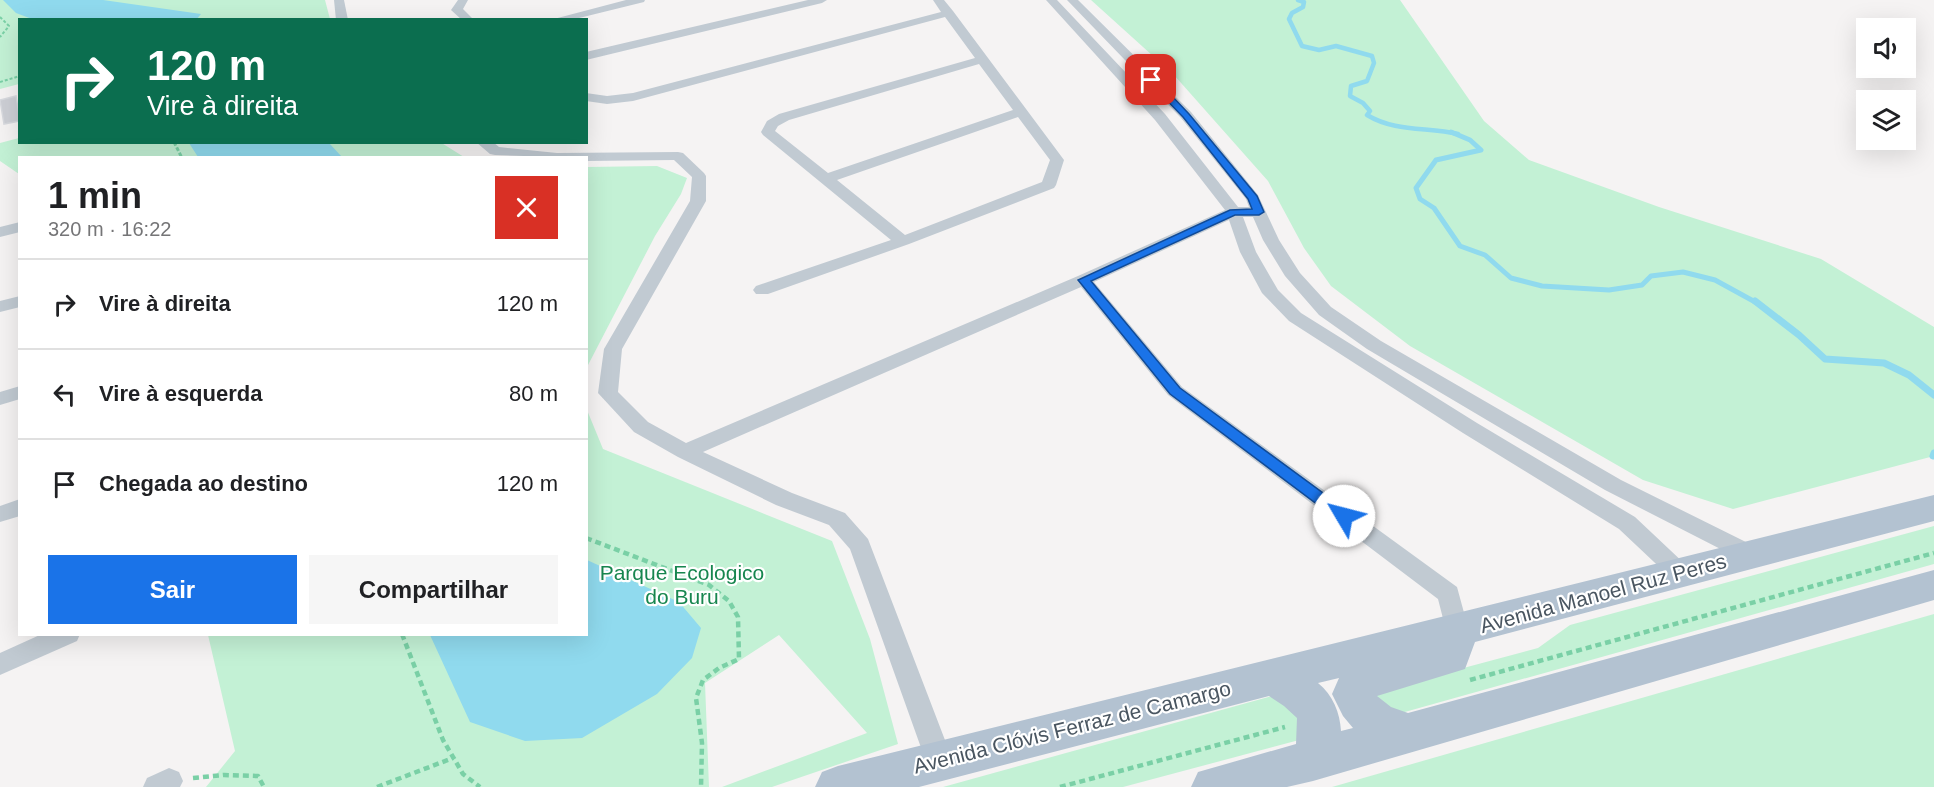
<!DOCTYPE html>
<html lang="pt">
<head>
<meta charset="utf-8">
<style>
  :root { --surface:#fff; --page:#f6f6f6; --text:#202124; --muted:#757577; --line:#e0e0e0; --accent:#1a73e8 }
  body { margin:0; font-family:Arial,sans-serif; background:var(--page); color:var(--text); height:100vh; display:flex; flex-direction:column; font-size:22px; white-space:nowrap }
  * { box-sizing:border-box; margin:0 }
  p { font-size:20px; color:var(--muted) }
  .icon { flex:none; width:33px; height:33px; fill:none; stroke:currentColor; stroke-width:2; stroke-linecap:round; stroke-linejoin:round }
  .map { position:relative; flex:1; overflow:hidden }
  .side { position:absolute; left:18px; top:156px; width:570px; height:480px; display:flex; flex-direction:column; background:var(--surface); border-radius:0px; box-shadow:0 6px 24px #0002 }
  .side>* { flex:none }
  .banner { position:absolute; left:18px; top:18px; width:570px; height:126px; border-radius:0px; box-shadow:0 6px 24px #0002; background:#0b6e4f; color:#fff; overflow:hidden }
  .tools { position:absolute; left:1856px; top:18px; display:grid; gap:12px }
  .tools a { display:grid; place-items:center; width:60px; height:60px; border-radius:0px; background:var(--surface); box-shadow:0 6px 24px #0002; font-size:30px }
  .pin { position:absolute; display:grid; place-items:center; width:51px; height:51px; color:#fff; margin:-26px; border-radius:12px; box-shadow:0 3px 9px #0006 }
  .me { position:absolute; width:66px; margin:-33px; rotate:307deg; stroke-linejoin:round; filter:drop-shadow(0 0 4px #0008) }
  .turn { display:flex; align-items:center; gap:21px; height:126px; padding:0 30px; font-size:27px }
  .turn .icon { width:78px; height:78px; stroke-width:2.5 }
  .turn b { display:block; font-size:42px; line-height:51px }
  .round { display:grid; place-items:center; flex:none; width:63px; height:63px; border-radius:0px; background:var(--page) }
  .headline { display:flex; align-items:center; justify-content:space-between; height:102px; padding:0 30px }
  h1 { font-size:36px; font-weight:700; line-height:45px }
  .cta { display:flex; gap:12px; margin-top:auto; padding:12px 30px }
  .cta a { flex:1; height:69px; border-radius:0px; background:var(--accent); color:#fff; font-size:24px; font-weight:700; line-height:69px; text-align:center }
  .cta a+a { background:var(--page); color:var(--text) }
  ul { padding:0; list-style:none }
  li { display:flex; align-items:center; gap:18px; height:90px; padding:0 30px; border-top:2px solid var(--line) }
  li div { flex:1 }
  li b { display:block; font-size:22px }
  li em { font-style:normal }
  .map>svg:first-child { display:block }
  .green { fill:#c3f1d5 }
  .water { fill:#90daee }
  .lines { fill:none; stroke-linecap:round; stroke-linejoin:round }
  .stream-far2 { stroke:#90daee; stroke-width:4.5 }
  .stream-far1 { stroke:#90daee; stroke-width:5 }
  .stream { stroke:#90daee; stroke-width:7 }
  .building { fill:#cdcfd5; stroke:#d7d9de; stroke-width:1.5 }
  .path-far2 { stroke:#7ad0a6; stroke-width:2; stroke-dasharray:3 2; stroke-linecap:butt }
  .path-far1 { stroke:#7ad0a6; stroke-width:3; stroke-dasharray:4 2; stroke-linecap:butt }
  .path { stroke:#7ad0a6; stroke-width:4.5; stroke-dasharray:6 4; stroke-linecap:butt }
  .street { fill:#c1cad2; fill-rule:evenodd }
  .primary { fill:#b3c2d1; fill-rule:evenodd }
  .route { fill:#1a73e8; stroke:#114b97; stroke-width:1.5 }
  .labels { text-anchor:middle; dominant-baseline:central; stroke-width:4.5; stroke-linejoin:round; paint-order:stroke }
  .near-park-label { font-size:21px; fill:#17864f; stroke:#fff }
  .near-street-label { font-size:21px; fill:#4a5661; stroke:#fff }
</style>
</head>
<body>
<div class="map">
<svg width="1934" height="787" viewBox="0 0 1934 787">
  <rect width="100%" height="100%" fill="#f5f3f3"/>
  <g class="green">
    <path d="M0,0h325l5,19 -310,1 -1,64 -19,5z"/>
    <path d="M1091,0h309l84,121 45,39 130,47 162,52 113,68v129l-201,53 -90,-29 -233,-134 -79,-60 -27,-38 -36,-67 -94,-106z"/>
    <path d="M19,138l1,4h420l24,15 -444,1 -1,16 -19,-13v-18z"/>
    <path d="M657,166l30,12 -6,16 -26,42 -68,131v-200z"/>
    <path d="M587,410l16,39 229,92 38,98 28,105 -126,43h-50l145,-54 -88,-98 -74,48 4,104h-503l29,-36 -27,-116 378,-1z"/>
    <path d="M1934,526v38l-547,153 -13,-25 164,-44 32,-23z"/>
    <path d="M1934,614v173h-602z"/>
    <path d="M1283,693l16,10 4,36 -180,48h-180z"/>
  </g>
  <g class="water">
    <path d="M3,0h100l98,14 -5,6 -164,-1 -16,-6z"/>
    <path d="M189,143h140l13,14h-144z"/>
    <path d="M587,560l92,42 22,26 -9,30 -35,36 -75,44 -57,3 -55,-19 -40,-87 156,-1z"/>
  </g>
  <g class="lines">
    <path class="stream-far2" d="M1298,0l6,2 -1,5 -11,6 -3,6 13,27 17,4 17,-4 36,10 2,7 -7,18 -16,5 -1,10 13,7 7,8 -3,4c28,17 59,12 91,19"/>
    <path class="stream-far1" d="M1451,132l19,8 11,10 -45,10 -20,28 4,11 14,9 26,38 25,9 26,23 31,8 67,4 33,-5 9,-9 32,-4 32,8 42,23"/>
    <g class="stream">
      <path d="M1755,301l44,34 26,24 59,4 25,12 25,20"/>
      <path d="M1933,456l1,-3"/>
    </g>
  </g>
  <path class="building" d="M16,96l4,25 -16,3 -4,-24z"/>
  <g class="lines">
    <g class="path-far2">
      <path d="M0,17l9,9 -9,11"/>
      <path d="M0,82l20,-6"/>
    </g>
    <path class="path-far1" d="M174,142l8,16"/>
    <g class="path">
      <path d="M586,538l123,47 20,16 9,16 1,42 -20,9 -16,12 -7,18 6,45 -1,44"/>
      <path d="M402,634l41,106 20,34 17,13"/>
      <path d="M1470,680l464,-127"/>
      <path d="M193,778l31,-3 34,1 6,11"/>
      <path d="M377,787l76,-29"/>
      <path d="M1060,787l225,-60"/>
    </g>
    <g class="street">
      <path d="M334,0h10l4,20h-12z"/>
      <path d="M458,0h10l-5,9 11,11h-12l-11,-10z"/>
      <path d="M626,0h19l-1,2 -73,18h-21z"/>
      <path d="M808,0h19l-5,3 -236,57v-8z"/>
      <path d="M933,0h11l9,11 111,149 -8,25 -2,3 -145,56 -141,50h-12l-3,-4 3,-4 135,-46 -128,-105 -2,-3 6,-11 12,-7 196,-56 -30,-41 -312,84 -26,3 -21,-3v-8l21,3 26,-3 308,-81zM979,64l34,46 -185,63 -53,-42 3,-5 11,-6zM1018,117l32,43 -8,22 -137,53 -68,-55z"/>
      <path d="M1046,0h11l108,114 73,93h11l-3,-8 -65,-81 -114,-118h11l113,112 67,83 21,45 21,33 31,34 50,34 240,139 137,68 4,6 -4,6 -8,3 -8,-3 -137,-70 -238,-141 -48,-34 -34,-39 -22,-36 -10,-23h-10l13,35 22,38 23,23 176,110 158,94 52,49 4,6 -4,6 -8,3 -8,-3 -52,-49 -156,-96 -174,-112 -27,-28 -22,-41 -11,-32 -135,62 88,105 275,200 12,44 -3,7 -9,3 -9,-3 -10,-39 -270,-204 -87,-108 -378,165 89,41 53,20 23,26 85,222 -4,9 -10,4 -10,-4 -79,-221 -21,-24 -53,-20 -98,-48 -44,-25 -36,-39 6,-44 86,-148 2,-24 -18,-17 -88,1v-3l-91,-3 -5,-1 -14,-12h17l6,5 58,6 121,-1 5,1 21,20 2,3v25l-84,148 -4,43 30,30 38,21 392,-167 147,-66 -70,-90z"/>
      <path d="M20,222v10l-20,5v-10z"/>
      <path d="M20,296v11l-20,5v-11z"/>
      <path d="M20,386v13l-20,6v-13z"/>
      <path d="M20,499v17l-20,6v-16z"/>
      <path d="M42,634h38l-3,7 -77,34v-22z"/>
      <path d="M169,768l10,4 4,9 -3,6h-37l4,-9z"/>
    </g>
    <path class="primary" d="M1934,495v26l-459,121 -10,27 -88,27 14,11 17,6 526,-143v30l-621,181 -26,6h-96l7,-15 98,-28 1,-26 -13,-12 -15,-10 -350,91h-104l7,-15 16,-6zM1339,678l-7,16 11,22 10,12 -12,3c-1,-18 -8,-36 -23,-48z"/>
  </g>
  <path class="route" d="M1148,78h7l34,36 68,82 7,16 -5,3h-24l-144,66 89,107 169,124 3,4 -3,4h-11l-168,-126 -92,-114 152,-70 22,-1 -4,-10 -65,-82 -35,-36z"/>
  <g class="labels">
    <g class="near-park-label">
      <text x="682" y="572">Parque Ecologico<tspan x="682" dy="24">do Buru</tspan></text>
    </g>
    <g class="near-street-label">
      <text transform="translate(1603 593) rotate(-15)">Avenida Manoel Ruz Peres</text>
      <text transform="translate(1072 727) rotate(-14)">Avenida Clóvis Ferraz de Camargo</text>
    </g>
  </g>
</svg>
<div class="tools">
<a><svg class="icon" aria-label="sound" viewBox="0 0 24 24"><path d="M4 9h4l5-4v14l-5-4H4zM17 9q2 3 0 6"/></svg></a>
<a><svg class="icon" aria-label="layers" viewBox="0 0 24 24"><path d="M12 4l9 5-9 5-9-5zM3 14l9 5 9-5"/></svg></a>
</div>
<div class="pin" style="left:1151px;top:80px;background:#d93025"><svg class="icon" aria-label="arrive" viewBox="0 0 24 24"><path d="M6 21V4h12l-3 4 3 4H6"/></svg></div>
<svg class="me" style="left:1344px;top:516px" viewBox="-20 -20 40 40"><circle r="19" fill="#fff"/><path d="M0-13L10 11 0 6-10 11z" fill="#1a73e8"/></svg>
<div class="banner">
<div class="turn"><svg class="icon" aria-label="right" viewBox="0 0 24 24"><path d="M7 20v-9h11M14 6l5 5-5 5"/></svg><div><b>120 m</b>Vire à direita</div></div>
</div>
<section class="side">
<div class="headline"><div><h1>1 min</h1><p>320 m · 16:22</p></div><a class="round" style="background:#d93025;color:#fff"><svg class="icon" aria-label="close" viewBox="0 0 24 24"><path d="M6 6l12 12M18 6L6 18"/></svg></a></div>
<ul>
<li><svg class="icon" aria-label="right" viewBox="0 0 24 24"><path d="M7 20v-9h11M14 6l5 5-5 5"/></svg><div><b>Vire à direita</b></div><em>120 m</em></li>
<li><svg class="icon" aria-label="left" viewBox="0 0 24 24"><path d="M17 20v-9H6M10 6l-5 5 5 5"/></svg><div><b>Vire à esquerda</b></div><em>80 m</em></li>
<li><svg class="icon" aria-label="arrive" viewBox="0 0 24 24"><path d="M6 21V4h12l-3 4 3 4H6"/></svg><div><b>Chegada ao destino</b></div><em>120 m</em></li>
</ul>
<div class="cta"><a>Sair</a><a>Compartilhar</a></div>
</section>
</div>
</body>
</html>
